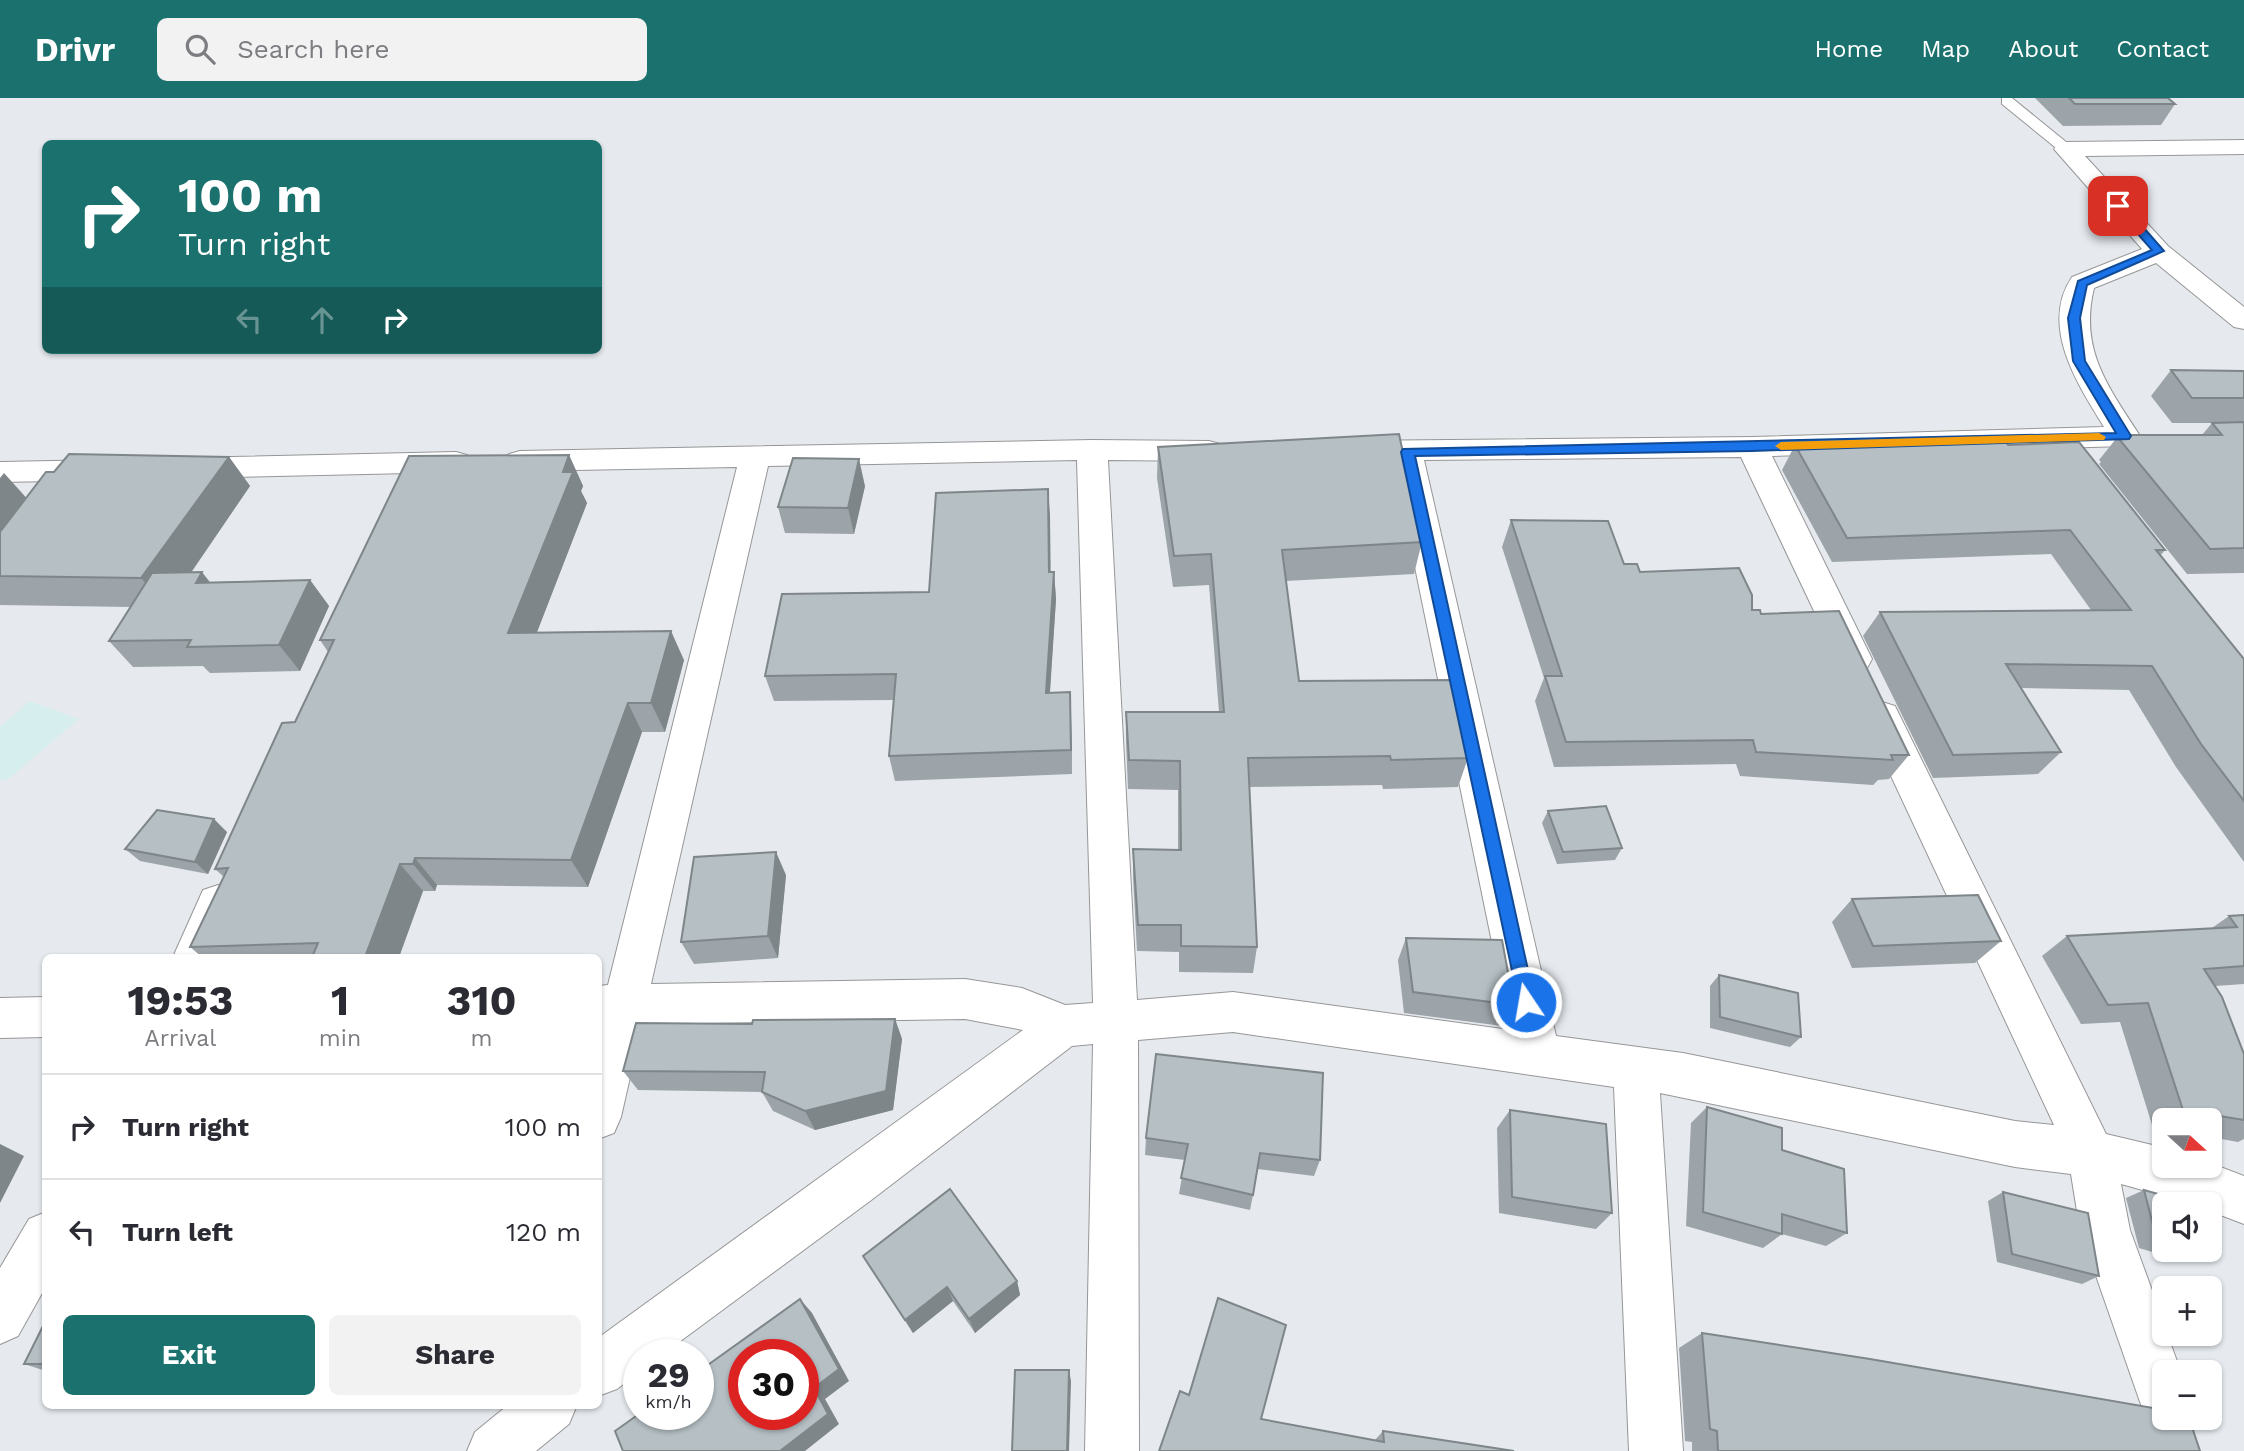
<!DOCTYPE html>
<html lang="en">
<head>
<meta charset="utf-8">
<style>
  :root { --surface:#fff; --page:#f2f2f3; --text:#2b2b33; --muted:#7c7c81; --line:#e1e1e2; --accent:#1b716d }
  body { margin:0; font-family:"Work Sans",sans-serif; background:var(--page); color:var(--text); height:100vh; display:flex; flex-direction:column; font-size:26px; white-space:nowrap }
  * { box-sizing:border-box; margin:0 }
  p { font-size:23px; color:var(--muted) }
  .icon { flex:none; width:38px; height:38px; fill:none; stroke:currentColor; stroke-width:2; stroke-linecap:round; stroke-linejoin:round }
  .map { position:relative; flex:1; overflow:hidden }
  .details { position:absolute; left:42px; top:856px; width:560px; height:455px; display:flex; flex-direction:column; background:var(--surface); border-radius:10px; box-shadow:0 2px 5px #0004 }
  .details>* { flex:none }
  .banner { position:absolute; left:42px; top:42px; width:560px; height:214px; border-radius:10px; box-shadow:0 2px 5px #0004; background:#1b716d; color:#fff; overflow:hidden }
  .needle { width:46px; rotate:111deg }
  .buttons { position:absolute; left:2152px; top:1010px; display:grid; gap:14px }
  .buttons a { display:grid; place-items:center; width:70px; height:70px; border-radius:10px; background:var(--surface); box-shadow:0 2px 5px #0004; font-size:35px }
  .speed { position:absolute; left:623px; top:1241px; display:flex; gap:14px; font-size:35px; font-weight:700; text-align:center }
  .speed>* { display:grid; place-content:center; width:91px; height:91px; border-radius:50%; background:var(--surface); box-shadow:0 2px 5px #0004; line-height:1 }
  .speed small { font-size:18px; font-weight:400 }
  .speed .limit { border:10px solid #d22; background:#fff; color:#111 }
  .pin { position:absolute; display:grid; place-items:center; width:60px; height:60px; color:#fff; margin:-30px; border-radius:14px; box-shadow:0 4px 10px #0006 }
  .me { position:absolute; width:77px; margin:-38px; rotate:348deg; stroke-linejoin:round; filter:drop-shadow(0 0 5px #0008) }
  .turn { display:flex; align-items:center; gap:24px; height:147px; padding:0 21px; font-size:32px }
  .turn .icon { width:91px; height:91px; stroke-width:2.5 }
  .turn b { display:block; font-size:49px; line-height:60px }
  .lanes { display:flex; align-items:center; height:66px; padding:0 21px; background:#0003; justify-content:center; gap:35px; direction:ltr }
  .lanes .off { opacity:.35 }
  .eta { display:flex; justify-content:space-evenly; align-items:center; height:119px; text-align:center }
  .eta b { font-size:42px; font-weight:700; line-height:49px }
  .button { display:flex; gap:14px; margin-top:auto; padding:14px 21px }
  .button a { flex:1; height:80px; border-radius:10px; background:var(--accent); color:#fff; font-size:28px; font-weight:700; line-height:80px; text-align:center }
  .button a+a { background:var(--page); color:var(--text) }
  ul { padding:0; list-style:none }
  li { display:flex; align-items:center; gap:21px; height:105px; padding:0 21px; border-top:2px solid var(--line) }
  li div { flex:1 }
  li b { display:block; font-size:26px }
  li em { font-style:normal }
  header { display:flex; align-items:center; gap:42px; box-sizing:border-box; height:98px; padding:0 35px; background:var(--accent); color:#fff }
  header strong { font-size:33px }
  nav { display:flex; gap:38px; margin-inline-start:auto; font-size:24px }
  .search { width:490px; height:63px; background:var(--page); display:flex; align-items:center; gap:18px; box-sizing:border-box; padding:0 24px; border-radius:10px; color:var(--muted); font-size:26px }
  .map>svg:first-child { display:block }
  .commercial { fill:#d6efee }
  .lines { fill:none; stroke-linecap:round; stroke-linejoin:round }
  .lane-casing { stroke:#969696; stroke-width:2 }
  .street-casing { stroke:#969696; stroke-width:2 }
  .lane { fill:#fff; fill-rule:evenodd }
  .street { fill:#fff; fill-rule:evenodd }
  .wall { fill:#9ca4a9 }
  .shaded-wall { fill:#7f8689 }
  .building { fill:#b5bfc4; stroke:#7f8689; stroke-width:2; fill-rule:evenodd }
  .route { fill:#1a73e8; stroke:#114b97; stroke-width:2 }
  .slow { fill:#f59e0b }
</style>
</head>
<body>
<header>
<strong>Drivr</strong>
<div class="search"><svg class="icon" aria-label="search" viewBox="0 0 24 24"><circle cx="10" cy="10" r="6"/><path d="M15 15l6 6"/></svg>Search here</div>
<nav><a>Home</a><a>Map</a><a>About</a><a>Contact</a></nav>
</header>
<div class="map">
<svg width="2244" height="1353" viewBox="0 0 2244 1353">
  <rect width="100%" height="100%" fill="#e6eaef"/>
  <path class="commercial" d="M30,603l49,18 -73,62 -6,-2v-52z"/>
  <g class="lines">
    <defs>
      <path id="lane" d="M2002,0h10l59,48 3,3 -3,3h-10l-59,-48z"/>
      <g id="street">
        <path d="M2244,42v14l-159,2 83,90 76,61v22l-10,-2 -78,-64 -62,25c-15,62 14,98 46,148l-4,7 -11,3 -353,10 100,203 -5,9 -13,4 -13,-4 -100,-211 -317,3 132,576 127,17 332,68 39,4 -191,-409 6,-10 13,-4 13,4 211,428 59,14v18h45v-3l34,13v48l-34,-13v-7h-17l-72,-20 9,46 35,96v8h2l14,38h-16v46l19,1 -19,8 -19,-8 -66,-189 -9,-56 -56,-7 -355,-74 23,358h-54l-15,-364 -381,-55 -95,8 1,411h-54l8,-407 -21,2 -202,155 -207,153h-24v18l-22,17 -19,7v-58l425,-308 -58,-11 -323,5 -21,93 -7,16 -16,6v-153l10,-1 129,-518 -217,4 -11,-3 -5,-7 5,-7 11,-3 572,-11 117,1 11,3 4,7 -4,7 -11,3 -101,-1 29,540 96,-8 277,38 -117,-570 -44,1 -11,-3 -4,-7 4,-7 11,-3 403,-4 352,-10c-26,-42 -65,-101 -32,-150l70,-28 -88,-100 4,-5 8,-2zM1077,362l16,543 -28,2 -43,-17 -57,-9 -314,5 117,-518z"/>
        <path d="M456,354l11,3 5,7 -5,7 -11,3 -272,6 -11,-3 -5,-7 5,-7 11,-3z"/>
        <path d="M106,362l11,3 5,7 -5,7 -11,3 -106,2v-20z"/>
        <path d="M218,787l15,5 6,13 -24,54h-42l30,-67z"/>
        <path d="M46,899v40l-46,1v-40z"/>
        <path d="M46,1114v74l-28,50 -18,8v-76l29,-49z"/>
        <path d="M508,1307h69l-8,19 -33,27h-69l8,-19z"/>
      </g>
    </defs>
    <use href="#lane" class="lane-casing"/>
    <use href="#street" class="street-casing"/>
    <use href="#lane" class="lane"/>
    <use href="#street" class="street"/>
  </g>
  <g class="wall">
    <path d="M2035,0h133l7,6 -14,21 -98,1z"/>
    <path d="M2171,272l73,1v202l-57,1 -88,-110 2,-2 -2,-2 20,-25h83l10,-12h-40l-21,-27z"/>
    <path d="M1795,347h213l157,105 -5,6 84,103v203l-68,-95 -47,-77 -108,-2 40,64 -23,22 -105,4 -70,-142 17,-24 211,-2 -40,-56 -219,8 -50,-92z"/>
    <path d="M1158,349l264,95 -8,32 -128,7 13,100 169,77 -10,29 -75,2 -1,-4 -133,2 8,160 -4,26 -74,-1v-20l-42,-1 -4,-74v-28l45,1v-60l-50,-1 -2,-48v-29h93l-10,-127 -36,2 -16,-109z"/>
    <path d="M569,357l14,31 -2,5 6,12 -50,129 147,28 -19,72h-23l-54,155 -151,-2 -2,6h-12l-24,66h-197l-12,-10 34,-70 -9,-8 80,-147 33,-70 -8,-12z"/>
    <path d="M229,359l21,29 -59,87 19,9 100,-2 19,26 -29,65 -90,2 -7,-7 -70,1 -24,-26 22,-34 -131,-2v-29l27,-78 27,-26z"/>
    <path d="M865,388l-11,48 -69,-1 -7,-26z"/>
    <path d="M1050,418v56h4l2,27 -6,94 21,25 1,56 -177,7 -6,-25 5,-56 -120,1 -9,-25 164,-84z"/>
    <path d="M1511,422l113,44 16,8 121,42 148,141 -20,24 -11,1 -5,5 -133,-9 -4,-12 -182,3 -19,-66 9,-23 -42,-131z"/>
    <path d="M1548,713l74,37 -7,12 -58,4 -15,-41z"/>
    <path d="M227,734l-19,42 -68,-13 -15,-12z"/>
    <path d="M786,777l-8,83 -84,6 -13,-22z"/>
    <path d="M1852,801l149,42 -26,22 -123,5 -20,-46z"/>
    <path d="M2244,817v69l-29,2 29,68v85l-6,3 -28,-5v-17h-45v10l-12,-2 -33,-106 -39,2 -39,-68 25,-20 145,-8 17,-12z"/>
    <path d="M1406,840l108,67 -12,21 -98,-13 -6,-53z"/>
    <path d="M1719,877l82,62 -11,10 -80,-19v-42z"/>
    <path d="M895,921l7,20 -9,71 -78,20 -42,-19 -11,-19 -124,-2 -15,-19 129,-47z"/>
    <path d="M1707,1009l75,43 65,83 -21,13 -44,-12 -19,14 -77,-22 5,-103z"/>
    <path d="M1510,1012l102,103 -16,16 -97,-16 -2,-85z"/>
    <path d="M1146,1040l174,22 -6,16 -57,-7 -4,26 -3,15 -71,-16 6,-34 -40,-5z"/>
    <path d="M2144,1092l21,14v46h26l-19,8 -33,-10 -13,-50z"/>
    <path d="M2003,1094l96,84 -17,8 -85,-22 -9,-61z"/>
    <path d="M863,1158l154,25 3,14 -45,38 -22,-32 -40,32z"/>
    <path d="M1702,1235l498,118h-508v-9l-7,-1 -6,-93z"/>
    <path d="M24,1266h22v7z"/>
    <path d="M1189,1297l72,24 114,21 8,-9 131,20h-355z"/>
  </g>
  <g class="shaded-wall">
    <path d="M569,357l14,31 -2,5 6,12 -62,160 -17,-30z"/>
    <path d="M229,359l21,29 -83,121 -26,-29z"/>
    <path d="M859,361l6,27 -11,48 -6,-26z"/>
    <path d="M4,375l27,30 -31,40v-65z"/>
    <path d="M1048,391l2,27 1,82 -2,-26z"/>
    <path d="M202,474l21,27 -27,-16z"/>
    <path d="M1054,474l2,27 -8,120 -2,-26z"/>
    <path d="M310,482l19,26 -29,65 -21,-26z"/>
    <path d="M671,533l13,29 -19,72 -14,-29z"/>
    <path d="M1070,594l1,26 1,56 -1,-24z"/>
    <path d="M628,605l14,29 -54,155 -17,-27z"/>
    <path d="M214,721l13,13 -19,42 -13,-12z"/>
    <path d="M776,754l10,23 -8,83 -10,-22z"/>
    <path d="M415,760l22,27 -2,6 -22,-27z"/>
    <path d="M400,766l23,27 -24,66h-34z"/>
    <path d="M895,921l7,20 -9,71 -78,20 -10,-19z"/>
    <path d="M0,1046l24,12 -24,47z"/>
    <path d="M1017,1183l3,14 -45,38 -6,-14z"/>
    <path d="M947,1189l6,14 -40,32 -8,-13z"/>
    <path d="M800,1201l12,14 37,68 -24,18 14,25 -34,27h-25l34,-63z"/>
    <path d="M1069,1272l2,11 -2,70h-2z"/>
  </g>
  <g class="building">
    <path d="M2069,0h99l7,6h-100z"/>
    <path d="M2171,272l73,1v27h-52z"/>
    <path d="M2244,324v126l-34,1 -91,-110h3l-3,-4h103l-10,-12z"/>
    <path d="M1399,336l23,108 -140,8 17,131 153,-1 16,78 -77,2 -1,-4 -142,2 9,189 -76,-1v-21h-43l-5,-76 48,1 -1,-89 -51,-1 -3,-48h98l-13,-158 -37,2 -16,-109z"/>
    <path d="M2006,343l2,4 71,-3 86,108h-9l88,109v142l-43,-57 -49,-78 -146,-2 55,88 -108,3 -73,-143 251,-2 -61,-80 -223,8 -52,-93z"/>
    <path d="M69,356l160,3 -88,121 -141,-2v-44l46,-60h8z"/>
    <path d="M569,357l-6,17h10l-65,161 163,-2 -20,72h-23l-57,157 -156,-2 -2,6h-13l-35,93h-53l6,-14 -128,4 38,-79 -13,1 67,-146 13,-1 39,-82h-14l89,-184z"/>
    <path d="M793,360l66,1 -11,49 -70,-1z"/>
    <path d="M1048,391l1,83h5l-8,121 24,-1 1,58 -182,6 7,-82 -131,2 17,-82 147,-2 7,-99z"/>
    <path d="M1511,422l97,1 16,43h13l3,8 99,-4 13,27v15h8l1,4 78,-3 70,144h-18l2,5 -137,-8 -3,-12 -187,2 -21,-66h17z"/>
    <path d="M202,474l-6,11 114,-3 -31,65 -92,2 4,-7 -82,1 43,-68z"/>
    <path d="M1606,708l16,42 -59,4 -15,-41z"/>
    <path d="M157,712l57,9 -19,43 -70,-13z"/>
    <path d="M776,754l-8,84 -87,6 13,-85z"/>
    <path d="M1978,797l23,46 -128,5 -21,-47z"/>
    <path d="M2244,817v51l-40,3 18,28 22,57v66l-61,-10 -35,-107 -40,2 -41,-69 170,-9 -8,-11z"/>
    <path d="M1406,840l96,2 12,65 -101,-13z"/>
    <path d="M1719,877l79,18 3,44 -81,-20z"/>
    <path d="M895,921l-9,72 -81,20 -43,-19 3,-20 -142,-1 13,-48 116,1 1,-4z"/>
    <path d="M1156,956l167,19 -3,87 -60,-7 -7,42 -72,-17 7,-34 -42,-6z"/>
    <path d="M1707,1009l75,21v22l62,19 3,64 -65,-19v20l-79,-22z"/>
    <path d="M1510,1012l96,14 6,89 -100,-16z"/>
    <path d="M950,1091l67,92 -48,38 -22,-32 -42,33 -42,-64z"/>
    <path d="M2144,1092l39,11 1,3h-19v38l-8,-2z"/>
    <path d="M2003,1094l85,21 11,63 -87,-22z"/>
    <path d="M1218,1200l68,27 -25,94 123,23 -1,-11 131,20h-355l21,-60 9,4z"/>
    <path d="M800,1201l39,70 -25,19 14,26 -48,37h-157l-8,-20 24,-17h59v-42zM744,1256h59v60h-59z"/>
    <path d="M46,1222v44h-22z"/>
    <path d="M1702,1235l168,26 295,51v8h24l11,33h-482l-1,-20 -7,-2z"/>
    <path d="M1015,1272h54l-2,81h-55z"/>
  </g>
  <path class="route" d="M2115,105h7l42,48 -77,34 -7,33 5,43 46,75 -2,3 -377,12 -337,5 120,546 -2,6 -7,2 -6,-2 -119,-556 2,-3 713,-16 -43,-72 -5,-43 10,-37 74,-31 -37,-42z"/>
  <path class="slow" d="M2099,335l7,4 -2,3 -323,10 -6,-4 6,-4z"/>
</svg>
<div class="buttons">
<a><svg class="needle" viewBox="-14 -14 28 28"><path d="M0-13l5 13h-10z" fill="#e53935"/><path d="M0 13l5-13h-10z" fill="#7c7c81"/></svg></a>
<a><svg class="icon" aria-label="sound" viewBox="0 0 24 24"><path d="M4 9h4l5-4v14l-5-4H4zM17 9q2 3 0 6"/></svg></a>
<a>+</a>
<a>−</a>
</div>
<div class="speed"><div>29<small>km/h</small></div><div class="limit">30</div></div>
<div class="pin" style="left:2118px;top:108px;background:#d93025"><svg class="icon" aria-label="arrive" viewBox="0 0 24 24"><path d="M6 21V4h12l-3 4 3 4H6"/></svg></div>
<svg class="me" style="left:1526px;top:904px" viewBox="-20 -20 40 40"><circle r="17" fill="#1a73e8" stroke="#fff" stroke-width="3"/><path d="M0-11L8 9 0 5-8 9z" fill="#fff"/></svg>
<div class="banner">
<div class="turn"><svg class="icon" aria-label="right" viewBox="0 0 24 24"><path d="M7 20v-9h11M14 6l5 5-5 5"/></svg><div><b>100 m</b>Turn right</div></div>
<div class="lanes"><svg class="icon off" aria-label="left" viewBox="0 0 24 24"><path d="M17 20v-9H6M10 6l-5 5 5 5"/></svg><svg class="icon off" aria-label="ahead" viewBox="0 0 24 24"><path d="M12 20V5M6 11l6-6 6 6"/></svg><svg class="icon" aria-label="right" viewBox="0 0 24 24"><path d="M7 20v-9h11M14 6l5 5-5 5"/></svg></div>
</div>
<section class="details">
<div class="eta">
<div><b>19:53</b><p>Arrival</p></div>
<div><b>1</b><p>min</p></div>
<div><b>310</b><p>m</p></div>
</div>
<ul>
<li><svg class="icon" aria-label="right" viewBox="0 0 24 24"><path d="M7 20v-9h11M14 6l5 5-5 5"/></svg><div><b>Turn right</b></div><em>100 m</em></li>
<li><svg class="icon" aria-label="left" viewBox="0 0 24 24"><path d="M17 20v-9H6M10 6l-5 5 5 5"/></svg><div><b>Turn left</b></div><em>120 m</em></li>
</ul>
<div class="button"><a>Exit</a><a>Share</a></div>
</section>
</div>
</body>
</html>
